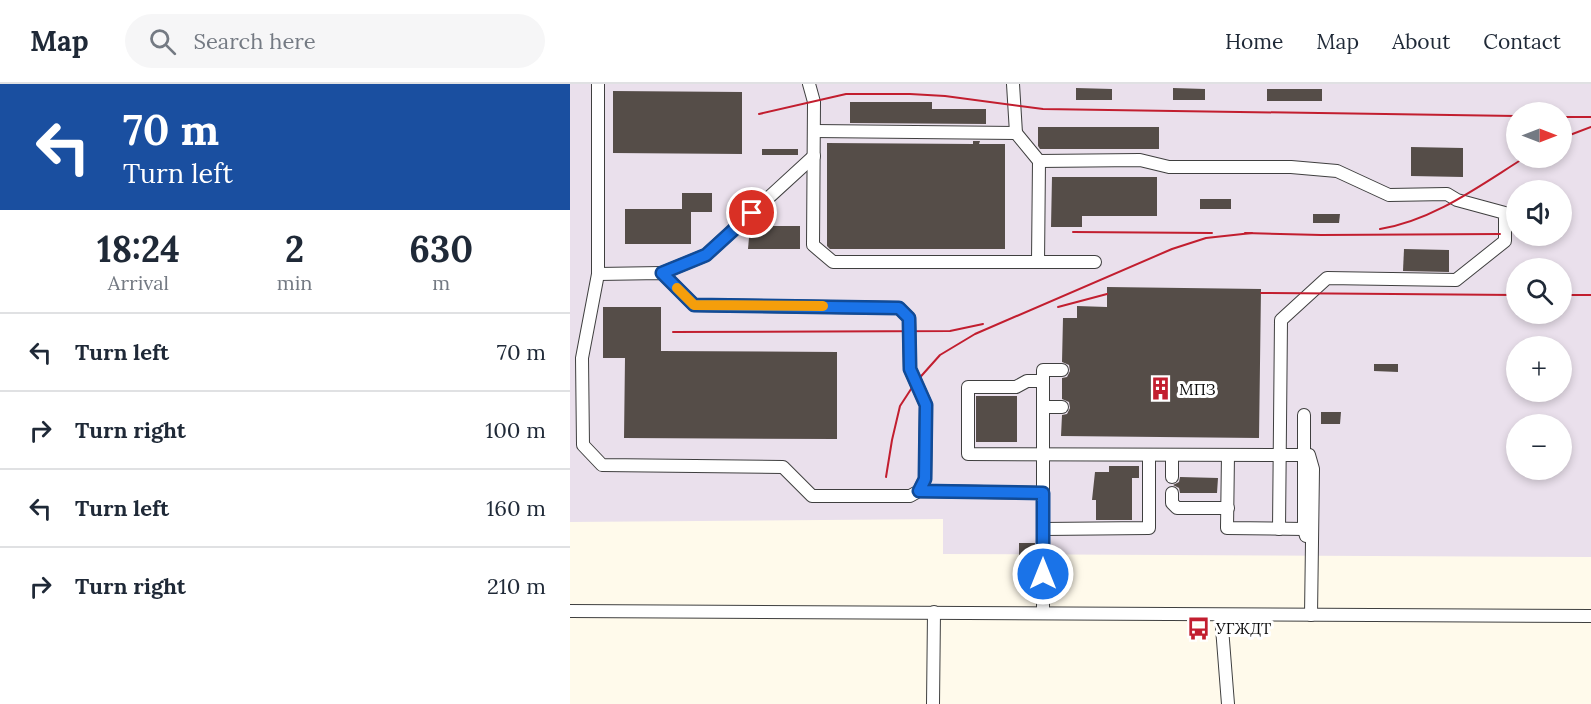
<!DOCTYPE html>
<html lang="en">
<head>
<meta charset="utf-8">
<style>
  :root { --surface:#fff; --page:#f6f6f7; --text:#1f2937; --muted:#747a83; --line:#e0e1e3 }
  body { margin:0; font-family:Lora,serif; background:var(--page); color:var(--text); height:100vh; display:flex; flex-direction:column; font-size:22px; white-space:nowrap }
  * { box-sizing:border-box; margin:0 }
  p { font-size:20px; color:var(--muted) }
  .icon { flex:none; width:33px; height:33px; fill:none; stroke:currentColor; stroke-width:2; stroke-linecap:round; stroke-linejoin:round }
  .map { position:relative; flex:1; overflow:hidden }
  .drawer { display:flex; flex-direction:column; background:var(--surface); width:570px }
  .drawer>* { flex:none }
  .guide { background:#1a4fa0; color:#fff; overflow:hidden }
  .needle { width:39px; rotate:90deg }
  .buttons { position:absolute; left:936px; top:18px; display:grid; gap:12px }
  .buttons a { display:grid; place-items:center; width:66px; height:66px; border-radius:50%; background:var(--surface); box-shadow:0 3px 9px #0003; font-size:30px }
  .pin { position:absolute; display:grid; place-items:center; width:51px; height:51px; color:#fff; margin:-26px; border:3px solid #fff; border-radius:50%; box-shadow:0 2px 6px #0007 }
  .me { position:absolute; width:66px; margin:-33px; rotate:0deg; stroke-linejoin:round; filter:drop-shadow(0 0 4px #0008) }
  .turn { display:flex; align-items:center; gap:21px; height:126px; padding:0 24px; font-size:27px }
  .turn .icon { width:78px; height:78px; stroke-width:2.5 }
  .turn b { display:block; font-size:42px; line-height:51px }
  .eta { display:flex; justify-content:space-evenly; align-items:center; height:102px; text-align:center }
  .eta b { font-size:36px; font-weight:700; line-height:42px }
  ul { padding:0; list-style:none }
  li { display:flex; align-items:center; gap:18px; height:78px; padding:0 24px; border-top:2px solid var(--line) }
  li div { flex:1 }
  li b { display:block; font-size:22px }
  li em { font-style:normal }
  header { display:flex; align-items:center; gap:36px; box-sizing:border-box; height:84px; padding:0 30px; background:var(--surface); border-bottom:2px solid var(--line) }
  header strong { font-size:28px }
  nav { display:flex; gap:33px; margin-inline-start:auto; font-size:21px }
  .search { width:420px; height:54px; background:var(--page); display:flex; align-items:center; gap:15px; box-sizing:border-box; padding:0 21px; border-radius:33px; color:var(--muted); font-size:22px }
  main { display:flex; flex:1; min-height:0 }
  .map>svg:first-child { display:block }
  .industrial { fill:#eae0ec; fill-rule:evenodd }
  .building { fill:#554d48 }
  .lines { fill:none; stroke-linecap:round; stroke-linejoin:round }
  .minor-casing { stroke:#3f3f3f; stroke-width:14 }
  .minor { stroke:#fff; stroke-width:12 }
  .rail { stroke:#c21e2f; stroke-width:2 }
  .route-casing { stroke:#114b97; stroke-width:15 }
  .route { stroke:#1a73e8; stroke-width:10 }
  .slow { stroke:#f59e0b; stroke-width:10 }
  .labels { text-anchor:middle; dominant-baseline:central; stroke-width:6; stroke-linejoin:round; paint-order:stroke }
  .poi-label { font-size:16px; fill:#0c0c0c; stroke:#fff; text-anchor:start }
</style>
</head>
<body>
<header>
<strong>Map</strong>
<div class="search"><svg class="icon" aria-label="search" viewBox="0 0 24 24"><circle cx="10" cy="10" r="6"/><path d="M15 15l6 6"/></svg>Search here</div>
<nav><a>Home</a><a>Map</a><a>About</a><a>Contact</a></nav>
</header>
<main>
<section class="drawer">
<div class="guide">
<div class="turn"><svg class="icon" aria-label="left" viewBox="0 0 24 24"><path d="M17 20v-9H6M10 6l-5 5 5 5"/></svg><div><b>70 m</b>Turn left</div></div>
</div>
<div class="eta">
<div><b>18:24</b><p>Arrival</p></div>
<div><b>2</b><p>min</p></div>
<div><b>630</b><p>m</p></div>
</div>
<ul>
<li><svg class="icon" aria-label="left" viewBox="0 0 24 24"><path d="M17 20v-9H6M10 6l-5 5 5 5"/></svg><div><b>Turn left</b></div><em>70 m</em></li>
<li><svg class="icon" aria-label="right" viewBox="0 0 24 24"><path d="M7 20v-9h11M14 6l5 5-5 5"/></svg><div><b>Turn right</b></div><em>100 m</em></li>
<li><svg class="icon" aria-label="left" viewBox="0 0 24 24"><path d="M17 20v-9H6M10 6l-5 5 5 5"/></svg><div><b>Turn left</b></div><em>160 m</em></li>
<li><svg class="icon" aria-label="right" viewBox="0 0 24 24"><path d="M7 20v-9h11M14 6l5 5-5 5"/></svg><div><b>Turn right</b></div><em>210 m</em></li>
</ul>
</section>
<div class="map">
<svg width="1021" height="620" viewBox="0 0 1021 620">
  <rect width="100%" height="100%" fill="#fffaeb"/>
  <path class="industrial" d="M0,0h1021v473l-648,-3v-35l-373,3zM946,28h46v46h-46zM946,106h46v46h-46zM946,184h46v46h-46zM946,262h46v46h-46zM946,340h46v46h-46z"/>
  <g class="building">
    <path d="M506,4l36,1v11h-36z"/>
    <path d="M603,4l32,1v11h-32z"/>
    <rect x="697" y="5" width="55" height="12"/>
    <path d="M43,7l129,1v62l-129,-1z"/>
    <path d="M280,18h82v7h54v15l-136,-1z"/>
    <path d="M468,43h121v22h-119l-2,-3z"/>
    <path d="M403,57h7l-1,3h26v105h-175l-3,-3v-103l146,1z"/>
    <path d="M841,63l52,1v29l-52,-1z"/>
    <rect x="192" y="65" width="36" height="6"/>
    <path d="M482,93h105v39h-75v11h-31z"/>
    <path d="M112,109h30v19h-21v32h-66v-35h57z"/>
    <rect x="630" y="115" width="31" height="10"/>
    <path d="M743,130h27l-1,9h-26z"/>
    <path d="M180,142h50v23h-52z"/>
    <path d="M834,165l45,1v22l-46,-1z"/>
    <path d="M537,203l154,2 -2,149 -198,-2 1,-21 5,-1 3,-6 -1,-6 -7,-3v-21l5,-1 3,-6 -1,-6 -7,-3 1,-44h14v-12l30,1z"/>
    <path d="M33,223h58v44l176,1v87l-213,-1 1,-80h-22z"/>
    <path d="M804,280h24v8l-24,-1z"/>
    <rect x="406" y="312" width="41" height="46"/>
    <path d="M751,328h20l-1,12h-19z"/>
    <path d="M539,382h30v12h-7v42h-36v-20h-4l3,-28h14z"/>
    <path d="M610,393l38,1 -1,15h-37l-1,-5 -6,-3 6,-3z"/>
    <rect x="449" y="459" width="16" height="12"/>
  </g>
  <g class="lines">
    <defs>
      <g id="minor">
        <path d="M28,0v190l-16,84 1,87 19,20 181,2 29,29h98l9,-5 124,2"/>
        <path d="M239,0l5,18 -1,143 20,17h262"/>
        <path d="M443,0l3,49"/>
        <path d="M244,47l202,2 23,28 -1,101"/>
        <path d="M469,77l101,-1 29,7h122l46,4 52,24 58,-1 10,6 48,13v28l-49,39 -129,-2 -46,42 -2,209"/>
        <path d="M92,189l44,-18 108,-99"/>
        <path d="M28,190l64,-1 32,32 205,3 10,10 1,51 16,36 -1,74 -6,12"/>
        <path d="M473,297h-16l-11,6h-48v67l341,1 4,14 -2,146"/>
        <path d="M473,323h19"/>
        <path d="M734,331v114l2,7"/>
        <path d="M602,371v22"/>
        <path d="M658,371l-1,73 77,1"/>
        <path d="M602,409v10l5,5h51"/>
        <path d="M473,445l106,-1v-73"/>
        <path d="M0,527l1021,5"/>
        <path d="M473,529v-243h19"/>
        <path d="M651,531l7,89"/>
        <path d="M363,620l1,-92"/>
      </g>
    </defs>
    <use href="#minor" class="minor-casing"/>
    <use href="#minor" class="minor"/>
    <g class="rail">
      <path d="M189,30l87,-20h64l35,2 98,13 473,7"/>
      <path d="M992,33h29"/>
      <path d="M992,54l29,-11"/>
      <path d="M810,145c54,-9 99,-43 144,-71"/>
      <path d="M503,148l139,1"/>
      <path d="M675,149l76,2 179,-1"/>
      <path d="M691,209l255,2"/>
      <path d="M992,211h29"/>
      <path d="M488,223l49,-13"/>
      <path d="M103,248l277,-1 33,-7"/>
      <path d="M316,393l6,-37 8,-34 15,-23 25,-28 35,-21 197,-85 34,-11 46,-5"/>
    </g>
  </g>
  <g class="lines">
    <defs>
      <path id="route" d="M182,129l-46,42 -44,18 32,32 205,3 10,10 1,51 16,36 -1,74 -6,12 124,2v81"/>
    </defs>
    <use href="#route" class="route-casing"/>
    <use href="#route" class="route"/>
    <path class="slow" d="M107,204l17,17 129,1"/>
  </g>
  <defs>
    <symbol id="building-bare" viewBox="-9 -9 18 18"><path d="M-4-6H4V6H1V3H-1V6H-4ZM-2.5-4.3h1.7v1.8h-1.7ZM.8-4.3h1.7v1.8H.8ZM-2.5-1h1.7V.8h-1.7ZM.8-1h1.7V.8H.8Z" fill="#c21e2f" stroke="#fff" stroke-width="2.5" paint-order="stroke"/></symbol>
    <symbol id="bus-bare" viewBox="-9 -9 18 18"><path d="M-5-6H5V4H4V6H2V4H-2V6H-4V4H-5ZM-3.5-4V0h7V-4ZM-3.5 1.2v1.5H-2V1.2ZM2 1.2v1.5H3.5V1.2Z" fill="#c21e2f" stroke="#fff" stroke-width="2.5" paint-order="stroke"/></symbol>
  </defs>
  <g fill-rule="evenodd">
    <use href="#building-bare" x="574" y="288" width="33" height="33"/>
    <use href="#bus-bare" x="612" y="528" width="33" height="33"/>
  </g>
  <g class="labels">
    <g class="poi-label">
      <text x="609" y="305">МПЗ</text>
      <text x="646" y="544">УГЖДТ</text>
    </g>
  </g>
</svg>
<div class="buttons">
<a><svg class="needle" viewBox="-14 -14 28 28"><path d="M0-13l5 13h-10z" fill="#e53935"/><path d="M0 13l5-13h-10z" fill="#747a83"/></svg></a>
<a><svg class="icon" aria-label="sound" viewBox="0 0 24 24"><path d="M4 9h4l5-4v14l-5-4H4zM17 9q2 3 0 6"/></svg></a>
<a><svg class="icon" aria-label="search" viewBox="0 0 24 24"><circle cx="10" cy="10" r="6"/><path d="M15 15l6 6"/></svg></a>
<a>+</a>
<a>−</a>
</div>
<div class="pin" style="left:182px;top:129px;background:#d93025"><svg class="icon" aria-label="arrive" viewBox="0 0 24 24"><path d="M6 21V4h12l-3 4 3 4H6"/></svg></div>
<svg class="me" style="left:473px;top:490px" viewBox="-20 -20 40 40"><circle r="17" fill="#1a73e8" stroke="#fff" stroke-width="3"/><path d="M0-11L8 9 0 5-8 9z" fill="#fff"/></svg>
</div>
</main>
</body>
</html>
